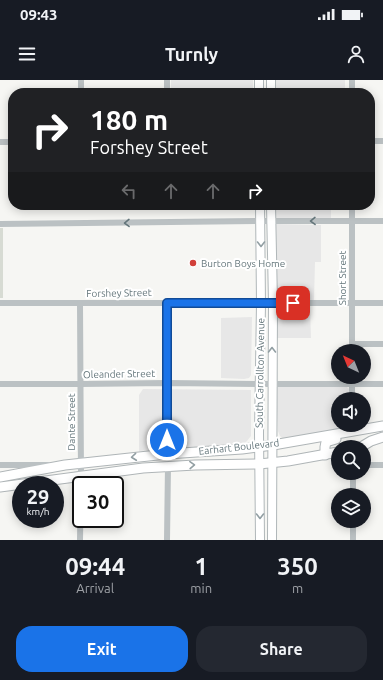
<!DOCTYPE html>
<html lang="en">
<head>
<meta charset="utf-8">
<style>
  :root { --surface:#171b24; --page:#242831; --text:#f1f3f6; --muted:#9ea1a6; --accent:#1a73e8 }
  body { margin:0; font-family:Ubuntu,sans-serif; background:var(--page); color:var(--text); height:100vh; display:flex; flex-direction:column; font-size:15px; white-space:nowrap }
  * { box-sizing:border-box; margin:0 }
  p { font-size:13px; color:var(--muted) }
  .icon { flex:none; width:22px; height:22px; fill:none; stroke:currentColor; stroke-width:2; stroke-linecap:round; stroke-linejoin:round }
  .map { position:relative; height:460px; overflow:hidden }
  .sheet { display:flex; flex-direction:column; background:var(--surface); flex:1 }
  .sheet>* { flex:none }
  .hud { position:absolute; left:8px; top:8px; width:367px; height:122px; border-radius:16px; box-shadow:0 2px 10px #0003; background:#202124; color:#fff; overflow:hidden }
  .needle { width:26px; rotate:317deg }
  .controls { position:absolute; left:331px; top:264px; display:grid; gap:8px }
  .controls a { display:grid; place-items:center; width:40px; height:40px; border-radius:50%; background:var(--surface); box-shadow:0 2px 10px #0003; font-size:20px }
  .speed { position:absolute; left:12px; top:396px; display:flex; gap:8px; font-size:20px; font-weight:700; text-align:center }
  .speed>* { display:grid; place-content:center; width:52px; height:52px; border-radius:50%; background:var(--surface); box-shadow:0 2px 10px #0003; line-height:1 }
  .speed small { font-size:10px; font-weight:400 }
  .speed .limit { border:2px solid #111; border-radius:6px; background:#fff; color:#111 }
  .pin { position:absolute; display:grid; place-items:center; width:34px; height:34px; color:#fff; margin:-17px; border-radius:8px; box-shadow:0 2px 6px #0006 }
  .me { position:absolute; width:44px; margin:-22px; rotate:0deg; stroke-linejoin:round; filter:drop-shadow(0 0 3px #0008) }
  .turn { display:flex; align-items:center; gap:14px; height:84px; padding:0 16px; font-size:18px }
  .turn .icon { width:52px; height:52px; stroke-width:2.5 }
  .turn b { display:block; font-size:28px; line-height:34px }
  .lanes { display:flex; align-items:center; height:38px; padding:0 16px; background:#0003; justify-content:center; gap:20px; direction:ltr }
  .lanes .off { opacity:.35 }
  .eta { display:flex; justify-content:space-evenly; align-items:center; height:68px; text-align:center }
  .eta b { font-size:24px; font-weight:600; line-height:28px }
  .primary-button { display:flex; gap:8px; margin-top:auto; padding:8px 16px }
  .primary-button a { flex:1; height:46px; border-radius:16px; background:var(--accent); color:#fff; font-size:16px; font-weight:600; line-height:46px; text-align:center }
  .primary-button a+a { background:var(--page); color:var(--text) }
  .status { display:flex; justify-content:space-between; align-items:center; height:28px; padding:0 20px; background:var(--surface); direction:ltr }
  .status svg { height:11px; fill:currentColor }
  header { display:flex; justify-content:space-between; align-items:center; height:52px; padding:0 16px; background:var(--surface); font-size:18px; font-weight:600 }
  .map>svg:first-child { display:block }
  .built { fill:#e7e7e7 }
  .green { fill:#d7dbd3 }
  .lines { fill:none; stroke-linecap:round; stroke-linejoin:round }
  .secondary-casing { stroke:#b0b7b9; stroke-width:10 }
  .primary-casing { stroke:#afb5b7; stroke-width:11 }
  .street { stroke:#bbc1c3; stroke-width:6 }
  .secondary { stroke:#fff; stroke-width:8 }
  .primary { stroke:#fff; stroke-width:9 }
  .oneway { stroke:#64767b }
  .oneway2 { stroke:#929fa3 }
  .route-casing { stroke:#114b97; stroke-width:10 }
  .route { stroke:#1a73e8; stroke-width:7 }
  .poi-dot { fill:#d13f39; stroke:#fff; stroke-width:1.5 }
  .labels { text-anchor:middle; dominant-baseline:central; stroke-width:4; stroke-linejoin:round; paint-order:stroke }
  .poi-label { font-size:10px; fill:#64767b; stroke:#fff; text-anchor:start }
  .street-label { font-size:10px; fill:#64767b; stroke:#fff }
</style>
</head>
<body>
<div class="status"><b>09:43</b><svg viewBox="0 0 49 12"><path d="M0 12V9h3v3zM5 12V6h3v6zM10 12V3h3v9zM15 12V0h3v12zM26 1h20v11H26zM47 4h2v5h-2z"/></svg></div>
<header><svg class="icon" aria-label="menu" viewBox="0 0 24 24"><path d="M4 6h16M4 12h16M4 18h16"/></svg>Turnly<svg class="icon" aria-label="person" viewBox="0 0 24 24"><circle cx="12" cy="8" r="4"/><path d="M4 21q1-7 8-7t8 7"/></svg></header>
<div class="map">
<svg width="383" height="460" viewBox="0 0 383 460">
  <rect width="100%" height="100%" fill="#f6f6f3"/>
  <g class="built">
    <rect x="171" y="0" width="82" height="13"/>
    <path d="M275,0h70v13h-47v-2h-23z"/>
    <path d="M276,125h55v14h-56z"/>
    <path d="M276,144l45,1v37h-6l-1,38 -37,-1 -1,-2z"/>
    <path d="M310,227l1,31h-34l-1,-30z"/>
    <path d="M252,237l-1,58 -2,3 -5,1 -23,-1v-60z"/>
    <path d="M276,307h71l2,2v10h-11v26h11l-1,2 -4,3 -58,10 -4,-2 -2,-2 -2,-5z"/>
    <path d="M143,309l108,1v46l-5,6 -9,2 -45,4 -53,3v-56z"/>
  </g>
  <rect class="green" x="0" y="148" width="3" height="70"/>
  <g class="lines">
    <defs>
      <g id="secondary">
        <path d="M259,0v13"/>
        <path d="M271,13v-13"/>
        <path d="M271,125l2,98 -1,237"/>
        <path d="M260,460l-1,-107 2,-130 -1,-98"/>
      </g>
      <g id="primary">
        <path d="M361,367l10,-6 12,-4"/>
        <path d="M325,375v-8l1,-5 10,-3"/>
        <path d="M0,397l65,-12 102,-11 75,-5 31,-4 110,-19"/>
        <path d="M0,407l143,-19 52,-3 64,-1 29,-3 50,-9"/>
      </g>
    </defs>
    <use href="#secondary" class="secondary-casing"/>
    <use href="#primary" class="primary-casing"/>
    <g class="street">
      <path d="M167,0v13"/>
      <path d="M352,0v13"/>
      <path d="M81,13v-13"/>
      <path d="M370,61h13"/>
      <path d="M0,62h13"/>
      <path d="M0,144l260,-3h123"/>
      <path d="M0,223h383"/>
      <path d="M352,264h31"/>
      <path d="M352,271v-146"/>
      <path d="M352,297v22"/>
      <path d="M0,304h81l86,-1 92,1h124"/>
      <path d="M167,374v-151"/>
      <path d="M0,385h48"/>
      <path d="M364,385h19"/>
      <path d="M353,393v22"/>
      <path d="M353,441v19"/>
      <path d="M80,460l1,-63 -1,-173"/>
      <path d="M167,460l1,-74"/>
    </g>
    <use href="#secondary" class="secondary"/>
    <use href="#primary" class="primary"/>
  </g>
  <defs><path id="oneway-chevron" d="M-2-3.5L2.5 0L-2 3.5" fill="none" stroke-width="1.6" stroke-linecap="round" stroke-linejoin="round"/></defs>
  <g class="oneway">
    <use href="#oneway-chevron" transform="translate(313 141) rotate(179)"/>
    <use href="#oneway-chevron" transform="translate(127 143) rotate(179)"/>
  </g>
  <g class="oneway2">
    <use href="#oneway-chevron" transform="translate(261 164) rotate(90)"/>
    <use href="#oneway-chevron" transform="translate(272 270) rotate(-90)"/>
    <use href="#oneway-chevron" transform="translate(134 377) rotate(174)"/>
    <use href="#oneway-chevron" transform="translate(192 385) rotate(-2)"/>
    <use href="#oneway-chevron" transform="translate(260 436) rotate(90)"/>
  </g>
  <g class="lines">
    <defs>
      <path id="route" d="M167,360v-137h126"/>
    </defs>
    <use href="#route" class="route-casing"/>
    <use href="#route" class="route"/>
  </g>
  <circle class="poi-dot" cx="193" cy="183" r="4"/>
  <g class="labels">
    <g class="poi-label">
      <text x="201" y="183">Burton Boys Home</text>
    </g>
    <g class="street-label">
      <text transform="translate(342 198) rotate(-90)">Short Street</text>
      <text transform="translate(119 213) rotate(-1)">Forshey Street</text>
      <text transform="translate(260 293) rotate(-89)">South Carrollton Avenue</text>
      <text transform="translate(119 294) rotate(-1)">Oleander Street</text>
      <text transform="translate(71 342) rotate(-90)">Dante Street</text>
      <text transform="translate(239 367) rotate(-6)">Earhart Boulevard</text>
    </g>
  </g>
</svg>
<div class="controls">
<a><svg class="needle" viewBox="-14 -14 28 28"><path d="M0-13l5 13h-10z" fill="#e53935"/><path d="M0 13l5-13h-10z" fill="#9ea1a6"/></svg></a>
<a><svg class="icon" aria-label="sound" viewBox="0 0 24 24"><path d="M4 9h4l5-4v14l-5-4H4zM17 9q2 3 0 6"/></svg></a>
<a><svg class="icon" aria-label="search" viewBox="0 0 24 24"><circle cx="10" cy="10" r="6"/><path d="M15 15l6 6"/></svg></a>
<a><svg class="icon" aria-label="layers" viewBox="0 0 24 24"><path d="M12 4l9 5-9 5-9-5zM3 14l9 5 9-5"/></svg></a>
</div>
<div class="speed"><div>29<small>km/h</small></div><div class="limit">30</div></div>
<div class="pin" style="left:293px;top:223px;background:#d93025"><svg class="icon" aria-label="arrive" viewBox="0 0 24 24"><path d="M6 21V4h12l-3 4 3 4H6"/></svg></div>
<svg class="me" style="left:167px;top:360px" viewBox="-20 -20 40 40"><circle r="17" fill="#1a73e8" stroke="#fff" stroke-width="3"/><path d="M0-11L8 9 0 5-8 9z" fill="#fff"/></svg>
<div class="hud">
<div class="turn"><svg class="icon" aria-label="right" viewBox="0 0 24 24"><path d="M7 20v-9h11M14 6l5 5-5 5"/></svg><div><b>180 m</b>Forshey Street</div></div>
<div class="lanes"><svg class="icon off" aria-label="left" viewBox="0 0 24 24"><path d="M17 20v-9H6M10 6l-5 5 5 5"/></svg><svg class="icon off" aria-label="ahead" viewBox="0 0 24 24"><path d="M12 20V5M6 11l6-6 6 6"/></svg><svg class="icon off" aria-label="ahead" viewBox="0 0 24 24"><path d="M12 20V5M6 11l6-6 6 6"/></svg><svg class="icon" aria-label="right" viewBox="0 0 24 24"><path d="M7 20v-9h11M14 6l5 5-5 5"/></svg></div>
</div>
</div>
<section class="sheet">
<div class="eta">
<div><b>09:44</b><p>Arrival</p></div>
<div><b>1</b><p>min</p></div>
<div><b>350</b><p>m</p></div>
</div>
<div class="primary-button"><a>Exit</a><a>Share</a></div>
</section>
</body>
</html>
